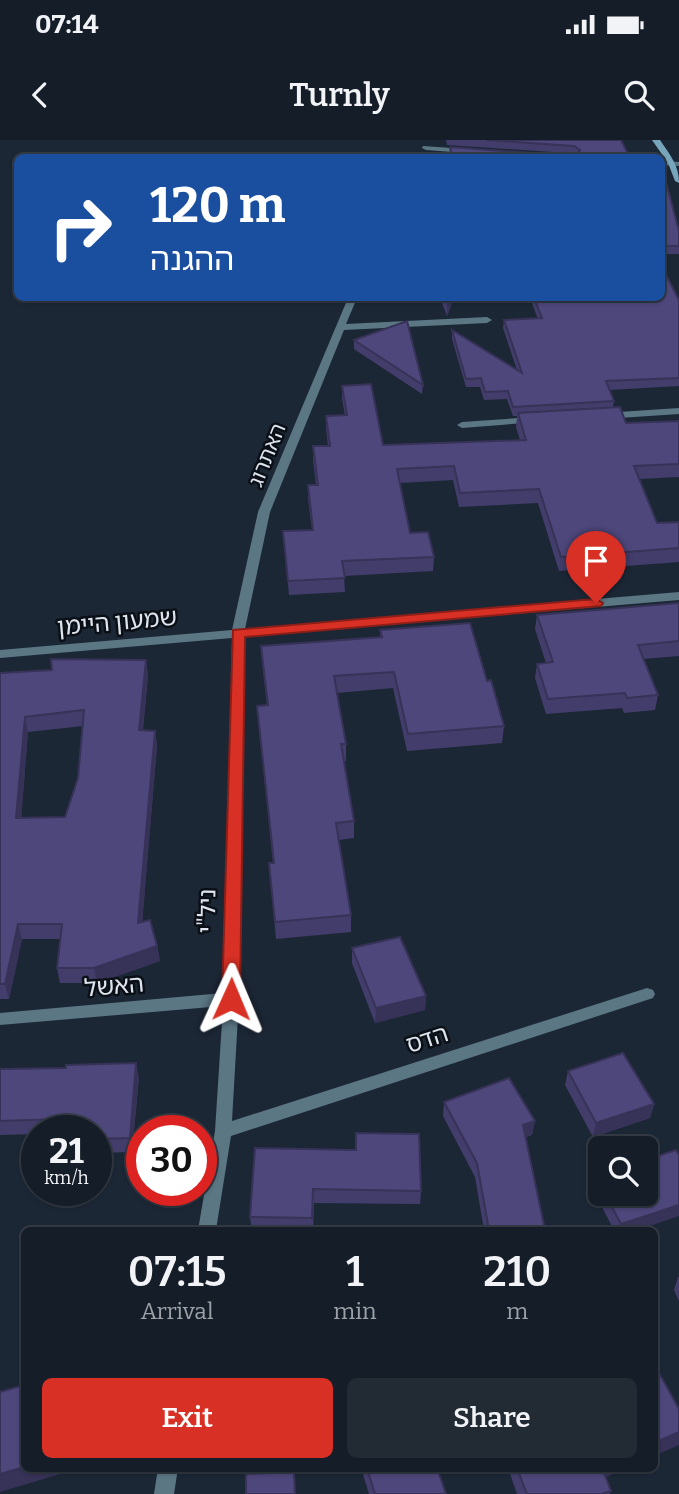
<!DOCTYPE html>
<html lang="en">
<head>
<meta charset="utf-8">
<style>
  :root { --surface:#151d28; --page:#222a34; --text:#f1f3f6; --muted:#9da2a8; --line:#343b45; --accent:#d93025 }
  body { margin:0; font-family:Bitter,"Noto Sans Hebrew",serif; background:var(--page); color:var(--text); height:100vh; display:flex; flex-direction:column; font-size:26px; white-space:nowrap }
  * { box-sizing:border-box; margin:0 }
  p { font-size:23px; color:var(--muted) }
  .icon { flex:none; width:38px; height:38px; fill:none; stroke:currentColor; stroke-width:2; stroke-linecap:round; stroke-linejoin:round }
  .map { position:relative; flex:1; overflow:hidden }
  .drawer { position:absolute; left:21px; top:1087px; width:637px; height:245px; display:flex; flex-direction:column; background:var(--surface); border-radius:10px; box-shadow:0 2px 5px #0004,0 0 0 2px var(--line) }
  .drawer>* { flex:none }
  .banner { position:absolute; left:14px; top:14px; width:651px; height:147px; border-radius:10px; box-shadow:0 2px 5px #0004,0 0 0 2px var(--line); background:#1a4fa0; color:#fff; overflow:hidden }
  .tools { position:absolute; left:588px; top:996px; display:grid; gap:14px }
  .tools a { display:grid; place-items:center; width:70px; height:70px; border-radius:10px; background:var(--surface); box-shadow:0 2px 5px #0004,0 0 0 2px var(--line); font-size:35px }
  .speed { position:absolute; left:21px; top:975px; display:flex; gap:14px; font-size:35px; font-weight:700; text-align:center }
  .speed>* { display:grid; place-content:center; width:91px; height:91px; border-radius:50%; background:var(--surface); box-shadow:0 2px 5px #0004,0 0 0 2px var(--line); line-height:1 }
  .speed small { font-size:18px; font-weight:400 }
  .speed .limit { border:10px solid #d22; background:#fff; color:#111 }
  .pin { position:absolute; display:grid; place-items:center; width:60px; height:60px; color:#fff; margin:-72px -30px; border-radius:50% 50% 50% 0; rotate:-45deg; box-shadow:0 0 7px #0007 }
  .pin .icon { rotate:45deg }
  .me { position:absolute; width:77px; margin:-38px; rotate:1deg; stroke-linejoin:round; filter:drop-shadow(0 0 5px #0008) }
  .turn { display:flex; align-items:center; gap:24px; height:147px; padding:0 21px; font-size:32px }
  .turn .icon { width:91px; height:91px; stroke-width:2.5 }
  .turn b { display:block; font-size:49px; line-height:60px }
  .eta { display:flex; justify-content:space-evenly; align-items:center; height:119px; text-align:center }
  .eta b { font-size:42px; font-weight:600; line-height:49px }
  .primary-button { display:flex; gap:14px; margin-top:auto; padding:14px 21px }
  .primary-button a { flex:1; height:80px; border-radius:10px; background:var(--accent); color:#fff; font-size:28px; font-weight:600; line-height:80px; text-align:center }
  .primary-button a+a { background:var(--page); color:var(--text) }
  .status { display:flex; justify-content:space-between; align-items:center; height:49px; padding:0 35px; background:var(--surface); direction:ltr }
  .status svg { height:19px; fill:currentColor }
  header { display:flex; justify-content:space-between; align-items:center; height:91px; padding:0 21px; background:var(--surface); font-size:32px; font-weight:600 }
  .map>svg:first-child { display:block }
  .lines { fill:none; stroke-linecap:round; stroke-linejoin:round }
  .street { fill:#5b7784; fill-rule:evenodd }
  .secondary { fill:#77a5bb; fill-rule:evenodd }
  .wall { fill:#433d6b; fill-rule:evenodd }
  .shaded-wall { fill:#373257 }
  .building { fill:#4e477c; stroke:#373257; stroke-width:2; fill-rule:evenodd }
  .route { fill:#d93025; stroke:#8d1f18; stroke-width:2 }
  .labels { text-anchor:middle; dominant-baseline:central; stroke-width:5; stroke-linejoin:round; paint-order:stroke }
  .far-street-label { font-size:21px; fill:#dee5ef; stroke:#0b0f16 }
  .street-label { font-size:24px; fill:#dee5ef; stroke:#0b0f16 }
</style>
</head>
<body>
<div class="status"><b>07:14</b><svg viewBox="0 0 49 12"><path d="M0 12V9h3v3zM5 12V6h3v6zM10 12V3h3v9zM15 12V0h3v12zM26 1h20v11H26zM47 4h2v5h-2z"/></svg></div>
<header><svg class="icon" aria-label="back" viewBox="0 0 24 24"><path d="M15 5l-7 7 7 7"/></svg>Turnly<svg class="icon" aria-label="search" viewBox="0 0 24 24"><circle cx="10" cy="10" r="6"/><path d="M15 15l6 6"/></svg></header>
<div class="map">
<svg width="679" height="1354" viewBox="0 0 679 1354">
  <rect width="100%" height="100%" fill="#1c2736"/>
  <g class="lines">
    <g class="street">
      <path d="M423,6l43,3 4,2 -4,2 -40,-3 -4,-2z"/>
      <path d="M662,21l17,1v4l-17,-1z"/>
      <path d="M348,158h9l-11,26 141,-7 5,3 -5,3 -143,7 -74,182 -25,117 434,-37v8l-435,37 -5,362 -7,122 415,-133 6,2 2,4 -2,4 -422,138 -15,94h-18l17,-99 8,-125 -223,19v-12l223,-20 9,-355 -232,20v-8l232,-20 26,-118z"/>
      <path d="M679,268v6l-75,5 -5,-3 5,-3z"/>
      <path d="M534,277l4,1v4l-76,6 -5,-3 5,-3z"/>
      <path d="M158,1328h20l-4,26h-20z"/>
    </g>
    <path class="secondary" d="M652,0h8c10,15 19,25 19,43l-4,-2 -7,-18z"/>
  </g>
  <g class="wall">
    <path d="M446,0h175l9,18 -180,-2v-9l82,6h35l-120,-8z"/>
    <path d="M662,27l17,64v23h-17z"/>
    <path d="M440,158h14l-7,18z"/>
    <path d="M530,158h132l17,2v86l-70,4 5,11 -1,6 13,16 53,-2v56l-39,2 17,44 22,-1v40l-120,9 -21,-68 -79,4 -6,-27 -53,3 10,50 24,24 -1,14 -89,5 1,16 -56,3 -6,-64 29,-1 -4,-31v-14h8l-3,-25v-14h15l-2,-17v-13l19,-1 -3,-16v-13l41,59 137,-5 -4,-13 1,-11h-4l-6,-17 -23,1 -4,-13h-14l-14,-48v-9l65,40 -14,-42 1,-8 34,-1z"/>
    <path d="M354,200l69,45 -1,9 -68,-45z"/>
    <path d="M679,463v53l-36,3 15,36 -3,15 -31,3 -2,-5 -76,6 -11,-36 2,-14 9,-1 -11,-34 2,-14z"/>
    <path d="M380,490l107,51 17,45 -2,17 -95,8 -14,-63 -56,5 9,51v17h-2l10,60v17l-15,2 12,75v17l-75,7 -7,-76h4l-16,-157 10,-1 -5,-42 -1,-17 119,-9z"/>
    <path d="M146,520l2,16 -5,54 12,1 2,15 -15,176 15,24 3,15 -63,22h-37l-3,-15 3,-29h-38l-13,60h-9v-326l52,-3zM83,586l-5,52 -13,39 -44,1 7,-86z"/>
    <path d="M352,808l74,48 -1,14 -50,13 -23,-60z"/>
    <path d="M0,929l139,8 -7,75 -36,1v-23h-59v4l-37,1z"/>
    <path d="M568,931l86,33 -4,14 -57,19 -28,-52z"/>
    <path d="M444,962l91,19 -3,14 -6,2 19,93h-61l-9,-53 -32,-61z"/>
    <path d="M255,1008l166,43 -1,13 -106,-1 -1,27h-61l-2,-13z"/>
    <path d="M600,1036v18h46l-8,36h-24l-21,-40 4,-13z"/>
    <path d="M678,1137h1v24l-5,-11z"/>
    <path d="M361,1328h76l9,26h-77z"/>
    <path d="M508,1328h117l-19,9 4,17h-93z"/>
  </g>
  <g class="shaded-wall">
    <path d="M449,158h5l-7,18v-13z"/>
    <path d="M146,520l2,16 -7,70 -2,-16z"/>
    <path d="M25,577l3,15 -8,102 -4,-16z"/>
    <path d="M155,591l2,15 -16,192 -3,-15z"/>
    <path d="M18,784l4,15 -13,60 -4,-15z"/>
    <path d="M157,806l3,15 -63,22 -3,-15z"/>
    <path d="M426,856l-1,14 -50,13 1,-15z"/>
    <path d="M136,923l3,14 -7,75 -2,-14z"/>
    <path d="M654,964l-4,14 -57,19 3,-14z"/>
    <path d="M535,981l-3,14 -11,4 2,-14z"/>
    <path d="M679,1065v11l-41,14h-18l1,-6z"/>
    <path d="M679,1292v13l-25,11v-13z"/>
    <path d="M24,1327v1h56l-80,24v-18z"/>
    <path d="M600,1328h25l-30,13z"/>
  </g>
  <g class="building">
    <path d="M486,0h135l9,18h-181l2,-5 -1,-6 82,6h46l2,-3 -6,-4z"/>
    <path d="M662,27l17,64v15h-17z"/>
    <path d="M662,127l17,33v78l-73,3 8,20 -101,6 -5,-16 -23,1 -4,-14 -15,1 -14,-49 70,43 -18,-53 38,-2 -8,-20h128z"/>
    <path d="M407,181l16,64 -69,-45z"/>
    <path d="M371,244l12,61 143,-5 -8,-27 102,-6 6,16 53,-2v43l-45,2 23,57 22,-1v26l-118,9 -22,-68 -79,4 -6,-27 -57,3 13,64 18,-1 6,25 -92,4 3,17 -57,3 -5,-50 30,-1 -5,-45h10l-5,-39h17l-4,-30 21,-1 -5,-29z"/>
    <path d="M679,463v38l-41,4 20,50 -31,3 -2,-5 -77,6 -11,-35 16,-2 -16,-47z"/>
    <path d="M470,483l17,58 4,-1 13,46 -96,8 -14,-62 -60,4 12,68h-5l13,77 -18,2 15,92 -76,7 -6,-59h5l-17,-157 11,-1 -7,-59 121,-9 -2,-7z"/>
    <path d="M51,519l95,1 -7,70 16,1 -17,192 12,-3 7,26 -63,22h-37l5,-44h-44l-13,60h-5v-311l52,-3zM84,570l-6,68 -13,39 -49,1 9,-101z"/>
    <path d="M400,797l26,59 -50,12 -24,-60z"/>
    <path d="M623,913l31,51 -58,19 -28,-52z"/>
    <path d="M136,923l-6,75 -34,1v-9h-38l1,-11 -59,2v-52l66,-1v-3z"/>
    <path d="M509,938l26,43 -12,4 22,105h-56l-12,-67 -33,-61z"/>
    <path d="M356,993l63,1 2,57 -108,-2 -1,29 -62,-1 5,-69 101,2z"/>
    <path d="M676,1010l3,5v50l-58,19 -16,-30h41v-34z"/>
    <path d="M654,1224l25,45v23l-25,11z"/>
    <path d="M24,1245v82l-24,7v-82z"/>
    <path d="M367,1328h70l9,26h-71z"/>
    <path d="M517,1328h85l9,23 -10,3h-74z"/>
    <path d="M294,1332l1,22h-49v-20z"/>
  </g>
  <path class="route" d="M596,459l7,4 -2,3 -356,31 -5,362 -2,6 -7,2 -6,-2 -3,-6 11,-369z"/>
  <g class="labels">
    <g class="far-street-label">
      <text transform="translate(267 315) rotate(-68)">האתרוג</text>
    </g>
    <g class="street-label">
      <text transform="translate(117 482) rotate(-5)">שמעון היימן</text>
      <text transform="translate(207 771) rotate(-89)">ניל"י</text>
      <text transform="translate(114 846) rotate(-5)">האשל</text>
      <text transform="translate(427 899) rotate(-18)">הדס</text>
    </g>
  </g>
</svg>
<div class="tools">
<a><svg class="icon" aria-label="search" viewBox="0 0 24 24"><circle cx="10" cy="10" r="6"/><path d="M15 15l6 6"/></svg></a>
</div>
<div class="speed"><div>21<small>km/h</small></div><div class="limit">30</div></div>
<div class="pin" style="left:596px;top:463px;background:#d93025"><svg class="icon" aria-label="arrive" viewBox="0 0 24 24"><path d="M6 21V4h12l-3 4 3 4H6"/></svg></div>
<svg class="me" style="left:231px;top:859px" viewBox="-20 -20 40 40"><path d="M0-17L14 15 0 8-14 15z" fill="#d93025" stroke="#fff" stroke-width="4"/></svg>
<div class="banner">
<div class="turn"><svg class="icon" aria-label="right" viewBox="0 0 24 24"><path d="M7 20v-9h11M14 6l5 5-5 5"/></svg><div><b>120 m</b>ההגנה</div></div>
</div>
<section class="drawer">
<div class="eta">
<div><b>07:15</b><p>Arrival</p></div>
<div><b>1</b><p>min</p></div>
<div><b>210</b><p>m</p></div>
</div>
<div class="primary-button"><a>Exit</a><a>Share</a></div>
</section>
</div>
</body>
</html>
